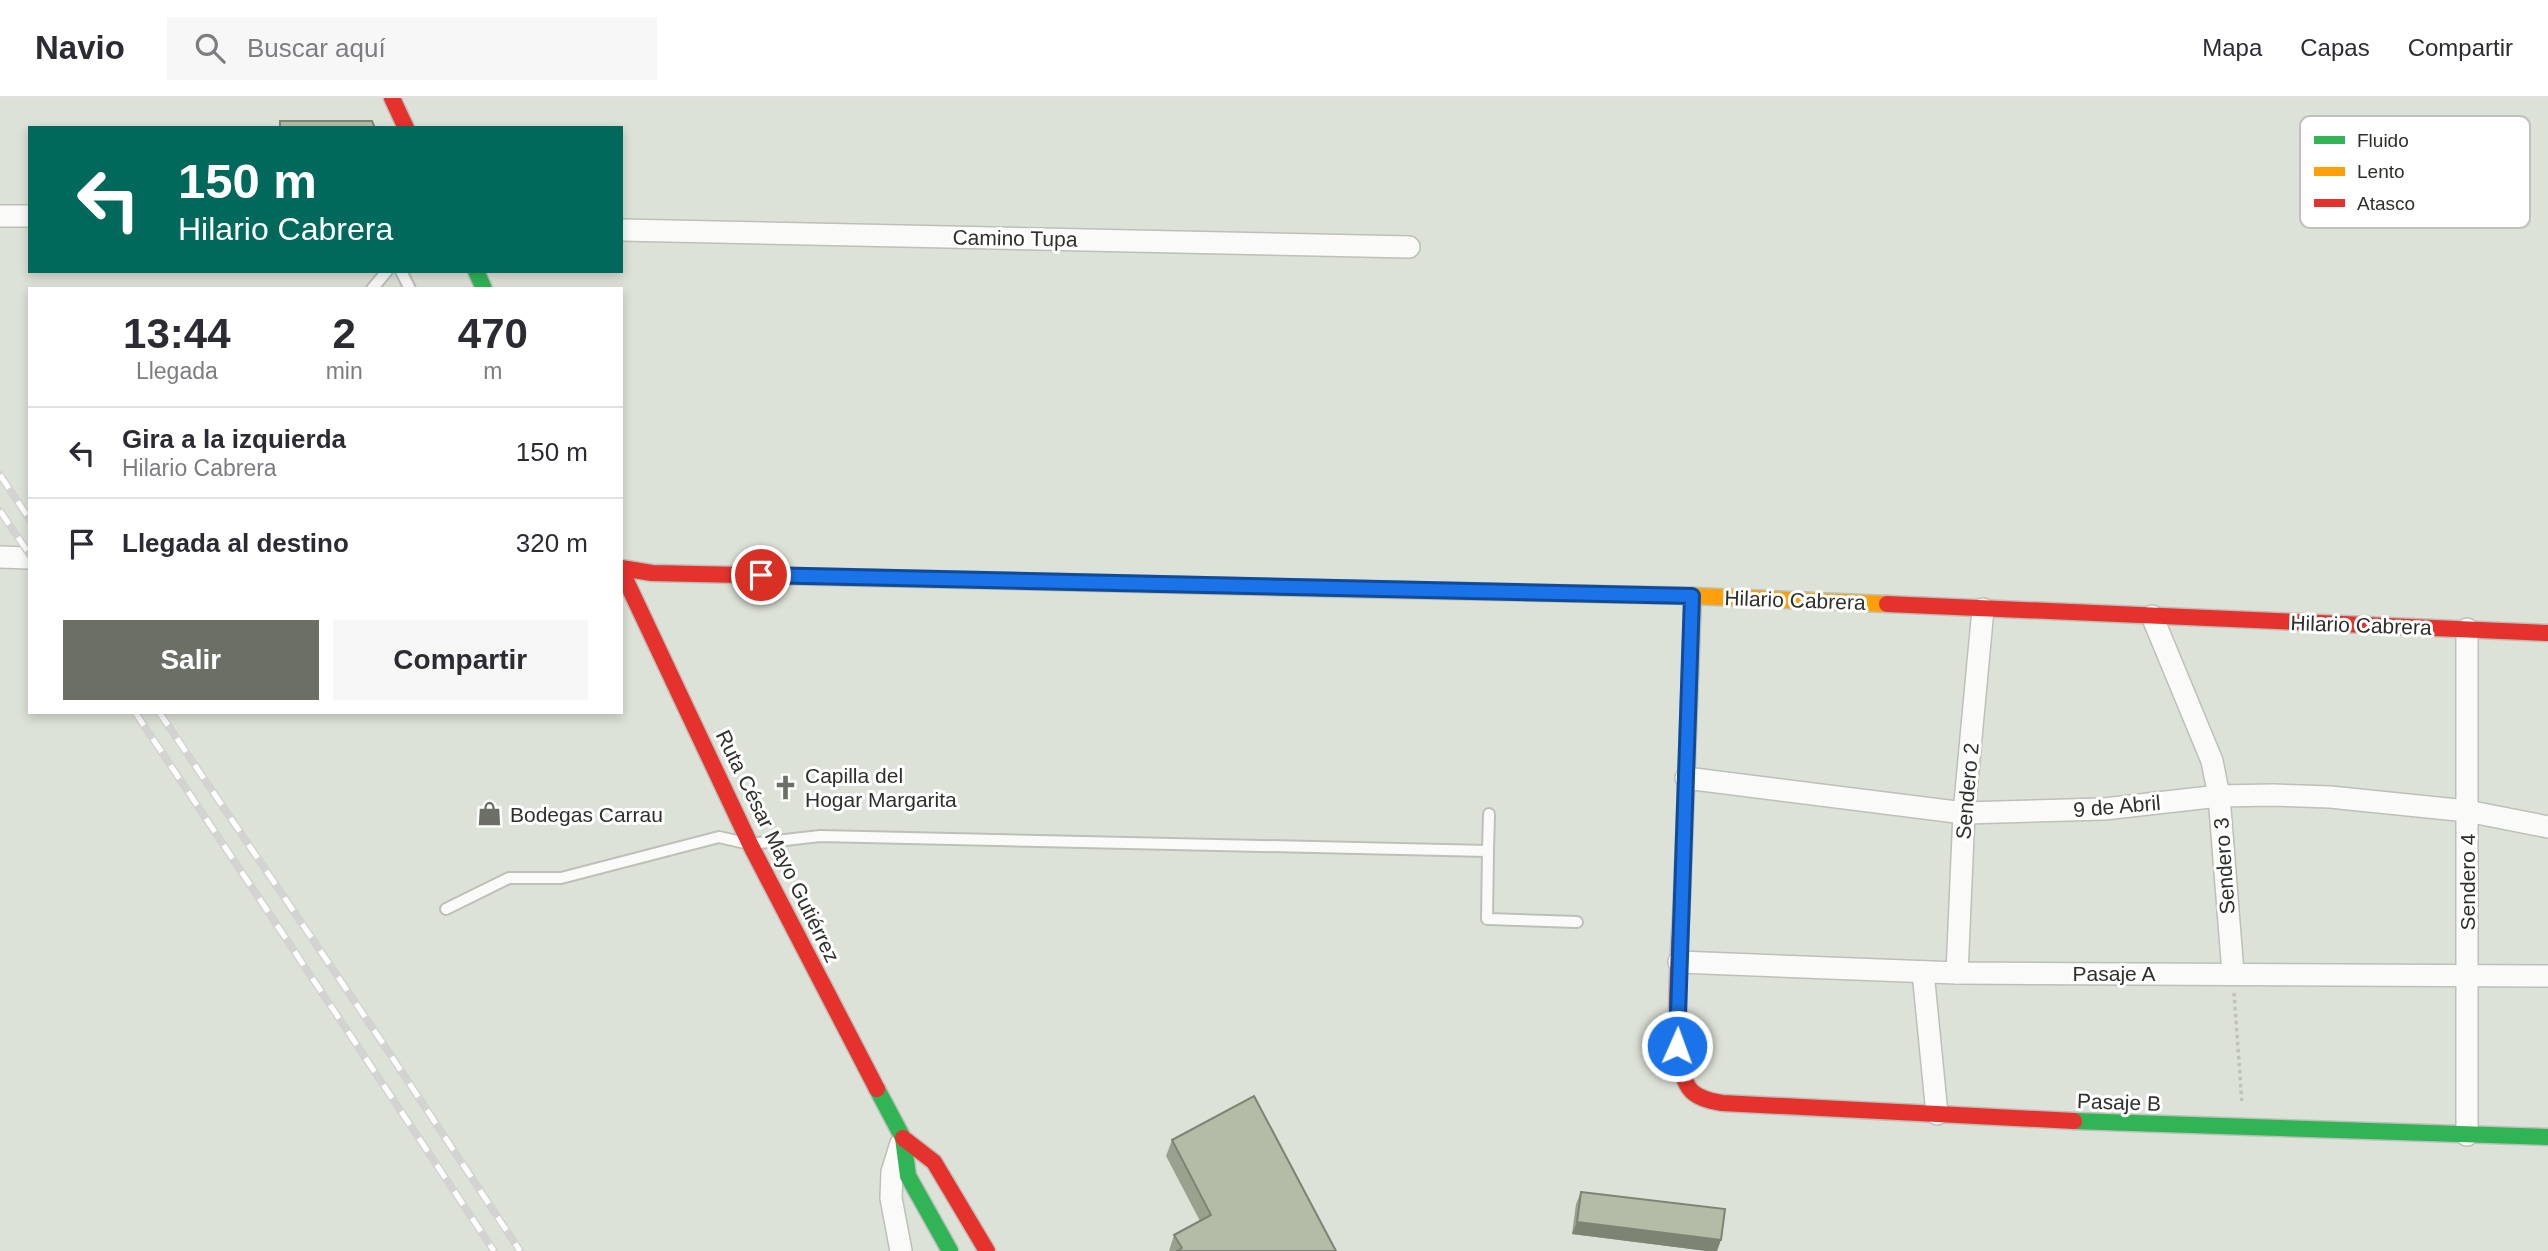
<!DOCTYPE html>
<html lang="es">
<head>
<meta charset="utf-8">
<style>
  :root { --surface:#fff; --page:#f7f7f7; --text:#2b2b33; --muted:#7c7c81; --line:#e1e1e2; --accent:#6b6f66 }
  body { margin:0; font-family:Helvetica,sans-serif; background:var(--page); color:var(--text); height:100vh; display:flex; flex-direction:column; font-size:26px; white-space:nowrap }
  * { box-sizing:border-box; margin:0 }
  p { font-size:23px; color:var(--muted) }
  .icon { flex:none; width:38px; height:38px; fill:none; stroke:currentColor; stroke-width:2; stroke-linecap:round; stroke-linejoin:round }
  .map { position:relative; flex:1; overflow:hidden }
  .sheet { position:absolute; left:28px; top:189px; width:595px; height:427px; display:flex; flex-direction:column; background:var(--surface); border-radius:0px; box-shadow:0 4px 10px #0003 }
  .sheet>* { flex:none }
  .banner { position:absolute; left:28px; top:28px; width:595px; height:147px; border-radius:0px; box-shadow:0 4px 10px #0003; background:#00695c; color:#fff; overflow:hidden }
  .pin { position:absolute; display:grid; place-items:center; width:60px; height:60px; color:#fff; margin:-30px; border:4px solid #fff; border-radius:50%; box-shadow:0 2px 7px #0007 }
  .me { position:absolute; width:77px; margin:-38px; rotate:2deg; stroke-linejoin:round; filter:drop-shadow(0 0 5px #0008) }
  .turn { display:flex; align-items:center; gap:24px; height:147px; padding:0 35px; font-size:32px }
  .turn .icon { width:91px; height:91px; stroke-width:2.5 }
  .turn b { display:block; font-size:49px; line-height:60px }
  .eta { display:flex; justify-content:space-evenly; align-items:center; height:119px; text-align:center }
  .eta b { font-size:42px; font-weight:700; line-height:49px }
  .action { display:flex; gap:14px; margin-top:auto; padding:14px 35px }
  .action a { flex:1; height:80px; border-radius:0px; background:var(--accent); color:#fff; font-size:28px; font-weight:700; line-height:80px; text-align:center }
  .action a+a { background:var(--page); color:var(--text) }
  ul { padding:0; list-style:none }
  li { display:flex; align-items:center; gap:21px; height:91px; padding:0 35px; border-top:2px solid var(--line) }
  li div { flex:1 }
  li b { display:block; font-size:26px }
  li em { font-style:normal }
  header { display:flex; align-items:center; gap:42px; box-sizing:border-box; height:98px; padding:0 35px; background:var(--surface); border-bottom:2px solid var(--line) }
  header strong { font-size:33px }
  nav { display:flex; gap:38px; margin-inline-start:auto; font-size:24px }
  .search { width:490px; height:63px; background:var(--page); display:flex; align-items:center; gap:18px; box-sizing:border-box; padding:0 24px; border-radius:0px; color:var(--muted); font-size:26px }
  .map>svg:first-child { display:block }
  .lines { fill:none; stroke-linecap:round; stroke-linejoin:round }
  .lane-casing { stroke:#bcc0b8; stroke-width:14 }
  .street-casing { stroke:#bcc0b8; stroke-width:24 }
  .fast-casing { stroke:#bcc0b8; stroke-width:19 }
  .slow-casing { stroke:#bcc0b8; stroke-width:19 }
  .jam-casing { stroke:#bcc0b8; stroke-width:19 }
  .path { stroke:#c0c2bf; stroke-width:3.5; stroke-dasharray:3.5 3.5; stroke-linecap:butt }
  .lane { stroke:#fafbf9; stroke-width:10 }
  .street { stroke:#fafbf9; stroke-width:21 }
  .fast { stroke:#30b455; stroke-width:16 }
  .slow { stroke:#ff9f0a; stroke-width:16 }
  .jam { stroke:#e5322d; stroke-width:16 }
  .rail-casing { stroke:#d3d4d1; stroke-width:8 }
  .rail { stroke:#fff; stroke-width:5; stroke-dasharray:16; stroke-linecap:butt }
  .wall { fill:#9aa28f }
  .shaded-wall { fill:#7d8474 }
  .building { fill:#b3bca6; stroke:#7d8474; stroke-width:2 }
  .route-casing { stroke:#114b97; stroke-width:18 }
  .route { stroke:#1a73e8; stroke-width:12 }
  .labels { text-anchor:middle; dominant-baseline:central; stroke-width:6; stroke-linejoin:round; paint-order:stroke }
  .street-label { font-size:21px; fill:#2d3129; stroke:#fff }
  .poi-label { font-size:21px; fill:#2d3129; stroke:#fff; text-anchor:start }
  .key { fill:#fff; stroke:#c0c1bf; stroke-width:2 }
  .key-label { font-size:19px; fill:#2d3129 }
</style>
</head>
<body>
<header>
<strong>Navio</strong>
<div class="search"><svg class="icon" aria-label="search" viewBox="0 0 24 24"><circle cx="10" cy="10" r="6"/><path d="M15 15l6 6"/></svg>Buscar aquí</div>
<nav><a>Mapa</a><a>Capas</a><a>Compartir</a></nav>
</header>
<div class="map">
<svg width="2548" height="1153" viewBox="0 0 2548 1153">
  <rect width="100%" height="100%" fill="#dde2d8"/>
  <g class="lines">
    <defs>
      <g id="lane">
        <path d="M401,173l9,18"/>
        <path d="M372,191l15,-18"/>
        <path d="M1488,753l-1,68 90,3"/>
        <path d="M446,811l63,-31h52l158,-41 31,7 70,-8 668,15 1,-37"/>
      </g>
      <g id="street">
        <path d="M0,118h30"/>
        <path d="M621,132l788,17"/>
        <path d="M0,459l30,1"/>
        <path d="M2152,518l60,145 7,35 14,177"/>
        <path d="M1686,680l278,35 140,-4 115,-13 53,-1 58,2 137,14 81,16"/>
        <path d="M1679,864l278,11 591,3"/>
        <path d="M1923,874l14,142"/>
        <path d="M1957,875l7,-160 19,-204"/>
        <path d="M2467,1037v-506"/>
        <path d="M901,1045l-9,29 -1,26 10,53"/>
      </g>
      <g id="fast">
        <path d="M476,173l8,18"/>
        <path d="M1058,484l296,7"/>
        <path d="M877,991l26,49 5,38 42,75"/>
        <path d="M2074,1023l474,16"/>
      </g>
      <g id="slow">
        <path d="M1354,491l339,7 194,8"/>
        <path d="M1682,797l11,-299"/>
      </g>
      <g id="jam">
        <path d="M392,0l14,30"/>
        <path d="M621,470l31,5 406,9"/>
        <path d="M621,472l129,274 127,245"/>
        <path d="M1887,506l661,29"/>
        <path d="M1682,797c-1,40 -14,164 7,193 7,10 21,13 33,15l352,18"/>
        <path d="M903,1040l31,24 53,89"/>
      </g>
    </defs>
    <use href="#lane" class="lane-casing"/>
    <use href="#street" class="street-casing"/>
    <use href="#fast" class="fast-casing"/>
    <use href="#slow" class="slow-casing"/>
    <use href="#jam" class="jam-casing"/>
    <path class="path" d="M2234,895l8,111"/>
    <use href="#lane" class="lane"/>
    <use href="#street" class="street"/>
    <use href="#fast" class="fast"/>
    <use href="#slow" class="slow"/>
    <use href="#jam" class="jam"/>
    <defs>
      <g id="rail">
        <path d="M0,377l30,45"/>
        <path d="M0,413l30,44"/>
        <path d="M135,614l359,539"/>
        <path d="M159,614l225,333 136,206"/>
      </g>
    </defs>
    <use href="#rail" class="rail-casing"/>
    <use href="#rail" class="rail"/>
  </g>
  <g class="wall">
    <path d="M1172,1042l164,111h-167l5,-16 26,-14 -34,-65z"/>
    <path d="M1581,1094l136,59h-10l-135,-17 4,-30z"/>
  </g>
  <path class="shaded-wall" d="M1577,1124l144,18 -4,11h-10l-135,-17z"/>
  <g class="building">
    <path d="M280,23h92l3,7h-95z"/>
    <path d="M1254,998l82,155h-159l5,-3 -8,-13 37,-20 -39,-75z"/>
    <path d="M1581,1094l144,17 -4,31 -144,-18z"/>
  </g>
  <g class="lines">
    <defs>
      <path id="route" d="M761,477l931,21 -15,450"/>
    </defs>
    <use href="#route" class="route-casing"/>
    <use href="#route" class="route"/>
  </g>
  <defs>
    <symbol id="church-bare" viewBox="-9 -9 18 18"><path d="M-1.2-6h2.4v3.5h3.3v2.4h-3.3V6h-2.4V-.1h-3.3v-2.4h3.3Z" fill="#6b6f66" stroke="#fff" stroke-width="2.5" paint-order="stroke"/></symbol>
    <symbol id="shop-bare" viewBox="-9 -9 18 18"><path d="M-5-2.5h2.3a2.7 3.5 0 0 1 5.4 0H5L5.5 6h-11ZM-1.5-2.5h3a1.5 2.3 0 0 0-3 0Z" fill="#6b6f66" stroke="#fff" stroke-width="2.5" paint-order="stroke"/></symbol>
  </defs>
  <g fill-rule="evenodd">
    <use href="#church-bare" x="768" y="672" width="35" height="35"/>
    <use href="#shop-bare" x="472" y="698" width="35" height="35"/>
  </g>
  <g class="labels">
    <g class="street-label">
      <text transform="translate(1015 140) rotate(1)">Camino Tupa</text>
      <text transform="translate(1795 502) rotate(2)">Hilario Cabrera</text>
      <text transform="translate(2361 527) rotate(2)">Hilario Cabrera</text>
      <text transform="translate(1967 693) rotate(-85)">Sendero 2</text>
      <text transform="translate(2117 708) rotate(-5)">9 de Abril</text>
      <text transform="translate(778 748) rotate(64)">Ruta César Mayo Gutiérrez</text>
      <text transform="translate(2224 768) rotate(-94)">Sendero 3</text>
      <text transform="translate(2467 784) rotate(-90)">Sendero 4</text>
      <text x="2114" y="875">Pasaje A</text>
      <text transform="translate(2119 1004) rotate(2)">Pasaje B</text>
    </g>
    <g class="poi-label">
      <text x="805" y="677">Capilla del<tspan x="805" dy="24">Hogar Margarita</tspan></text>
      <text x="510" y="716">Bodegas Carrau</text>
    </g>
  </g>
  <rect x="2300" y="18" width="230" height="112" rx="10" class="key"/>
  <rect x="2314" y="38" width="31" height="8" fill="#30b455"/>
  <rect x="2314" y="69" width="31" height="9" fill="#ff9f0a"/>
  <rect x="2314" y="101" width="31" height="8" fill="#e5322d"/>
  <g class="key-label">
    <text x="2357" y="49">Fluido</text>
    <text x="2357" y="80">Lento</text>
    <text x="2357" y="112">Atasco</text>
  </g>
</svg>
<div class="pin" style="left:761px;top:477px;background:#d93025"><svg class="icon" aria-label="arrive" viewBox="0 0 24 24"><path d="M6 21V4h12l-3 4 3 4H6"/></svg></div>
<svg class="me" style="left:1677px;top:948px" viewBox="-20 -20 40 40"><circle r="17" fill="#1a73e8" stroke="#fff" stroke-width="3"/><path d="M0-11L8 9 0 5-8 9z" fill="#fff"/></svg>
<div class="banner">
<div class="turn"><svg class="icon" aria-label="left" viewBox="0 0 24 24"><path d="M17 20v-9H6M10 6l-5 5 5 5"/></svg><div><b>150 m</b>Hilario Cabrera</div></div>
</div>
<section class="sheet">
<div class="eta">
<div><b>13:44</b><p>Llegada</p></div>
<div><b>2</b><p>min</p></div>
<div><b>470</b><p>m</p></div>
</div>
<ul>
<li><svg class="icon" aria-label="left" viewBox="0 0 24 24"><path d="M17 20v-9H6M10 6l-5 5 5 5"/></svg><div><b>Gira a la izquierda</b><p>Hilario Cabrera</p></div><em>150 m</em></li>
<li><svg class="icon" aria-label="arrive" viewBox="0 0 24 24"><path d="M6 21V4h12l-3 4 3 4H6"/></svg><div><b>Llegada al destino</b></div><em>320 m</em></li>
</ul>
<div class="action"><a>Salir</a><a>Compartir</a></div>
</section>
</div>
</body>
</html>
